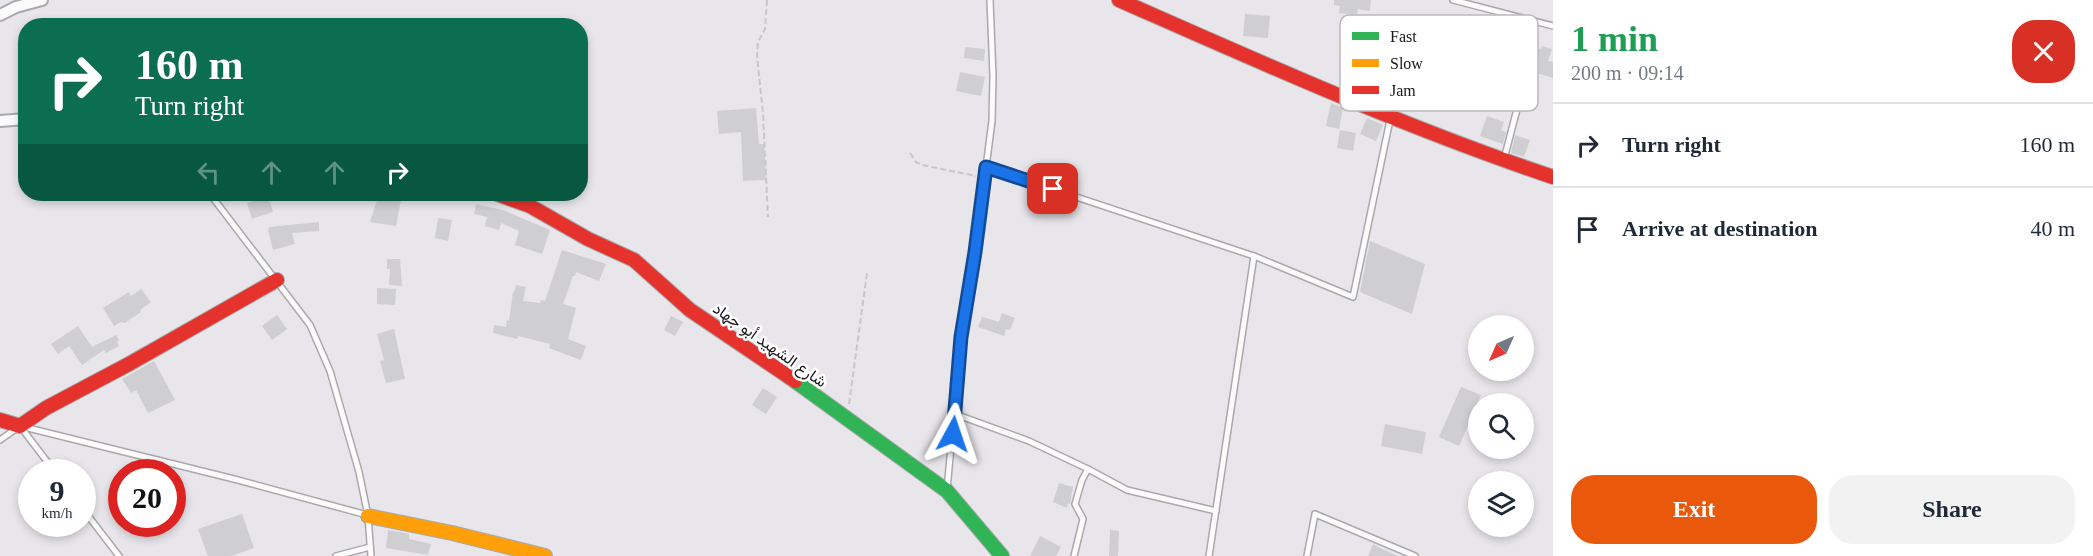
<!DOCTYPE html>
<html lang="en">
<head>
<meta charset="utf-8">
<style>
  :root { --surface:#fff; --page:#f2f2f3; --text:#1f2937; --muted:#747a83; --line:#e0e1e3; --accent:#ea580c }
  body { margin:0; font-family:"Times New Roman",Vazirmatn,serif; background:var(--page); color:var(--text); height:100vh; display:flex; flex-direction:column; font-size:22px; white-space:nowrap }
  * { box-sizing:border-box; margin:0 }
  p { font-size:20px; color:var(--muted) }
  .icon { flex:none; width:33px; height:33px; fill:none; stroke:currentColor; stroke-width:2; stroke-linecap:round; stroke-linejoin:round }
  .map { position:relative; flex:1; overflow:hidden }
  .sheet { display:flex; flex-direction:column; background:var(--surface); width:540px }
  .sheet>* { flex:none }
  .top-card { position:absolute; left:18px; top:18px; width:570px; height:183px; border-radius:24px; box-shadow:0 3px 9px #0003; background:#0b6e4f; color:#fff; overflow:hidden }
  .needle { width:39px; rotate:225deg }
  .tools { position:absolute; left:1468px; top:315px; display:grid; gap:12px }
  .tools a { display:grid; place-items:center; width:66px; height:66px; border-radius:50%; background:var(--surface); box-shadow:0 3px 9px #0003; font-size:30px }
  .speed { position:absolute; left:18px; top:459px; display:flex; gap:12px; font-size:30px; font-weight:700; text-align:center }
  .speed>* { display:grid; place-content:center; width:78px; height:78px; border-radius:50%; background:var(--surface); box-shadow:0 3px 9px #0003; line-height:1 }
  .speed small { font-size:15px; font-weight:400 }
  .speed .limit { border:9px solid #d22; background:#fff; color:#111 }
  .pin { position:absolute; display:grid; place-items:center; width:51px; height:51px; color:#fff; margin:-26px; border-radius:12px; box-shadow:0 3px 9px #0006 }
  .me { position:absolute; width:66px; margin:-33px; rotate:5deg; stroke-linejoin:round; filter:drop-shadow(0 0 4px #0008) }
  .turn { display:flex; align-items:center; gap:21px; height:126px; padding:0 18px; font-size:27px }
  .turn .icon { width:78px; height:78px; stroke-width:2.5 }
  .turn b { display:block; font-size:42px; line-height:51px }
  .lanes { display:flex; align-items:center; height:57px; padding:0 18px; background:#0003; justify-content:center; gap:30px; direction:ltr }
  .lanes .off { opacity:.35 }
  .round { display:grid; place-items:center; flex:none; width:63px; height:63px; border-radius:24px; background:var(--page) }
  .head { display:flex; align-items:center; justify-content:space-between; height:102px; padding:0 18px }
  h1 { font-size:36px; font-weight:600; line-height:45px; color:#1e9e55 }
  .button { display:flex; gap:12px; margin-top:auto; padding:12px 18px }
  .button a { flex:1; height:69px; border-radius:24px; background:var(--accent); color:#fff; font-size:24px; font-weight:600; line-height:69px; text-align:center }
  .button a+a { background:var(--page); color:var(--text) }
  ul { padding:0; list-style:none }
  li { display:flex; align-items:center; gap:18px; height:84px; padding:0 18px; border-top:2px solid var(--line) }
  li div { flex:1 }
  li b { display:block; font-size:22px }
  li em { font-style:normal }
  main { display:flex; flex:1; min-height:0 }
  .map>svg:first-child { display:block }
  .building { fill:#cfced1 }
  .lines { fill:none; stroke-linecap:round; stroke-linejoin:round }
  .lane-casing { stroke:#a9a8aa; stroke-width:8 }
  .street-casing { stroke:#a9a8aa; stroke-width:14 }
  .fast-casing { stroke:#a9a8aa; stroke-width:16 }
  .slow-casing { stroke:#a9a8aa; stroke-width:16 }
  .jam-casing { stroke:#a9a8aa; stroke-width:16 }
  .path { stroke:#c7c7c7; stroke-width:2; stroke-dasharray:6 3; stroke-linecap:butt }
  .lane { stroke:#fcfbfc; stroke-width:5 }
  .street { stroke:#fcfbfc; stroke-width:10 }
  .fast { stroke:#30b455; stroke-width:14 }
  .slow { stroke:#ff9f0a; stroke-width:14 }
  .jam { stroke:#e5322d; stroke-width:14 }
  .route-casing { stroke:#114b97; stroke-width:15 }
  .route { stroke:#1a73e8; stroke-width:10 }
  .labels { text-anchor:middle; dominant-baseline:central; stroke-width:5; stroke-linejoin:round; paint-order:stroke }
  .street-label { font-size:16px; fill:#181719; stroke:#fff }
  .key { fill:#fff; stroke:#bab9ba; stroke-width:1.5 }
  .key-label { font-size:16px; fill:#181719 }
</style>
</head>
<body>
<main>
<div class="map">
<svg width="1553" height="556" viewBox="0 0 1553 556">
  <rect width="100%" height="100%" fill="#e8e6ea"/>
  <g class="building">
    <path d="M1334,0h37l-1,11 -12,-2 -1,6 -18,-2 1,-7 -6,-1z"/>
    <path d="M1245,14l25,2 -2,22 -25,-2z"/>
    <path d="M1531,46l10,3 1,-3 10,3 -4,12 5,1v16l-29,-9z"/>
    <path d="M965,47l20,2 -1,12 -20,-3z"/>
    <path d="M960,72l25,5 -4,19 -25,-5z"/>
    <path d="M1331,103l12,5 -4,21 -13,-3z"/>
    <path d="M756,108l3,36h5l2,36 -23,1 -2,-49 -22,2 -2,-23z"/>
    <path d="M1487,116l17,6 -3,8 5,2 -3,12 -23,-8z"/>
    <path d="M1367,118l16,7 -7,16 -16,-7z"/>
    <path d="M1340,130l16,3 -3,18 -16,-3z"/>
    <path d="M1515,135l15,5 -6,17 -13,-4z"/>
    <path d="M379,194l23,1 -6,31 -26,-4z"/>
    <path d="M268,196l5,16 -21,7 -5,-16z"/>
    <path d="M476,204l27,6 47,20 -8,24 -27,-9 4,-14 -18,-8 -2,7 -14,-4 2,-9 -13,-3z"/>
    <path d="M438,218l14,2 -4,21 -13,-3z"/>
    <path d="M319,222v9l-27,2 3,11 -22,6 -5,-20 1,-3z"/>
    <path d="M1370,241l55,23 -13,50 -52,-22z"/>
    <path d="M562,250l44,14 -7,17 -23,-9 -1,4h-2l-10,28 13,4 -8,31 18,7 -5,14 -32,-12 1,-4 -32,-8 -1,3 -24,-6 1,-8 12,2 1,-7 2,1 4,-29h1l2,-7 10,2 -3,14 17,2 1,-3 4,1z"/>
    <path d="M387,259h13l2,27 -13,-1 1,-16h-3z"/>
    <path d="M377,288l19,1 -1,16 -18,-1z"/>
    <path d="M141,289l10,13 -11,8 1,2 -16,11 -4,-1 -7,4 -11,-18 26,-16 2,4z"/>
    <path d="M1002,313l13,5 -5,12 -4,-1 -2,7 -26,-9 4,-10 17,5z"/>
    <path d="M277,315l10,14 -15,11 -10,-14z"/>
    <path d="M671,316l12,6 -8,14 -11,-6z"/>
    <path d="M78,326l14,21 24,-12 3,5 -2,2 2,4 -13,7 -2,-3 -22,15 -13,-19 -11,8 -7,-10z"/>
    <path d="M394,329l11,50 -19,4 -6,-22 4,-1 -7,-26z"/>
    <path d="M154,361l21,39 -27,13 -12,-23 -5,3 -9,-14z"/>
    <path d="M1461,387l20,8 -22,51 -20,-9z"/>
    <path d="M763,388l14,9 -11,17 -14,-9z"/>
    <path d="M1385,424l41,8 -4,22 -41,-8z"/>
    <path d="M1059,483l14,4 -3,17 -2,-1 -1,5 -14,-6z"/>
    <path d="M242,514l12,34 -23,8h-23l-10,-27z"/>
    <path d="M388,530l21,4v5l22,5 -3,11 -42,-7z"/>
    <path d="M1110,530l9,1 -1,25h-9z"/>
    <path d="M1040,536l21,11 -5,9h-26z"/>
    <path d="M1373,544l9,5 16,7h-30z"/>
  </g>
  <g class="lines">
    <defs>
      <g id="lane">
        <path d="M1453,0l100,26"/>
        <path d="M1504,159l17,-65"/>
        <path d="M986,167l268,89 99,41 37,-177"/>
        <path d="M210,194l100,131 20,46 29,101 9,44 3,40"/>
        <path d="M955,414l74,27 59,28"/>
        <path d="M24,427l210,52 133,36"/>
        <path d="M0,440l20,-14 35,46"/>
        <path d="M947,490l14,-153 14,-85 17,-131 1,-45 -3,-76"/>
        <path d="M82,508l37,48"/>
        <path d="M336,556l34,-9"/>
        <path d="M1074,556l9,-37 -8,-15 7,-24 6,-11 39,21 89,21"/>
        <path d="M1209,556l45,-300"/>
        <path d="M1307,556l8,-42 100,42"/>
      </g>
      <g id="street">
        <path d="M0,15l16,-8 26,-7"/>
        <path d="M0,121l26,-2"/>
      </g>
      <path id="fast" d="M795,381l152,110 55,65"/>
      <path id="slow" d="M368,516l84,17 93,23"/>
      <g id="jam">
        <path d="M1119,0c143,63 285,127 434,177"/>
        <path d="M497,194l33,12 58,33 46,21 56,50 105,71"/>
        <path d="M0,420l20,6 26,-18 83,-44 148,-84"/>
      </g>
    </defs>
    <use href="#lane" class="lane-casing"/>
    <use href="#street" class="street-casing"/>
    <use href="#fast" class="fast-casing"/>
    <use href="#slow" class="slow-casing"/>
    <use href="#jam" class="jam-casing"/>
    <g class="path">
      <path d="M767,0l-2,29 -7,13 -1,14 6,57 5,104"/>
      <path d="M910,153l6,9 6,3 54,11"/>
      <path d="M849,404l18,-131"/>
    </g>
    <use href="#lane" class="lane"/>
    <use href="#street" class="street"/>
    <use href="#fast" class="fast"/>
    <use href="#slow" class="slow"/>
    <use href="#jam" class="jam"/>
  </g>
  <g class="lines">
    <defs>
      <path id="route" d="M953,434l8,-97 14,-85 11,-85 67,22"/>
    </defs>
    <use href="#route" class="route-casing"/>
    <use href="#route" class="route"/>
  </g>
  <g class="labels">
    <g class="street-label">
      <text transform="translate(770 345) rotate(35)">شارع الشهيد أبو جهاد</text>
    </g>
  </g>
  <rect x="1340" y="15" width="198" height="96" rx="9" class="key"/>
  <rect x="1352" y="32" width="27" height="8" fill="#30b455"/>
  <rect x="1352" y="59" width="27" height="8" fill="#ff9f0a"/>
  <rect x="1352" y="86" width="27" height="8" fill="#e5322d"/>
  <g class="key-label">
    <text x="1390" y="42">Fast</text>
    <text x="1390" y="69">Slow</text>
    <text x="1390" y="96">Jam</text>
  </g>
</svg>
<div class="tools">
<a><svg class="needle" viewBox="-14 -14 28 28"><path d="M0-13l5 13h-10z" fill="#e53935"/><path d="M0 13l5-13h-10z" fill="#747a83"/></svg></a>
<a><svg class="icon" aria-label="search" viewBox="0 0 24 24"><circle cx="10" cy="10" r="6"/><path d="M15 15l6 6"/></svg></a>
<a><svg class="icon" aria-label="layers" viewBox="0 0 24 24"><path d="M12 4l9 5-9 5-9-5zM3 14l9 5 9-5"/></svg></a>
</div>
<div class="speed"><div>9<small>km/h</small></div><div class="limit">20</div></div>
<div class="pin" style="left:1053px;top:189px;background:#d93025"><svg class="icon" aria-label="arrive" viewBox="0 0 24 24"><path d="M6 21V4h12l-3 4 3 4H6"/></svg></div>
<svg class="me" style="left:953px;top:434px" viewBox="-20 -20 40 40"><path d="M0-17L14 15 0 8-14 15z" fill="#1a73e8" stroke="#fff" stroke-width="4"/></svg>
<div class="top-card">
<div class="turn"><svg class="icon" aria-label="right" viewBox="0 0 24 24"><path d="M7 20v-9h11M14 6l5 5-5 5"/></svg><div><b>160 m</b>Turn right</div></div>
<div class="lanes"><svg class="icon off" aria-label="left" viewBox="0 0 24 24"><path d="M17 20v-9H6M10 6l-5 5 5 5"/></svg><svg class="icon off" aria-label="ahead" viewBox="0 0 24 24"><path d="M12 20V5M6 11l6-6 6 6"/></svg><svg class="icon off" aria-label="ahead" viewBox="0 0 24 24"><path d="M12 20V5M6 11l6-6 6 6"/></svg><svg class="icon" aria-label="right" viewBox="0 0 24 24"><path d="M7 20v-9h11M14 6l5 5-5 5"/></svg></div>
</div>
</div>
<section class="sheet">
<div class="head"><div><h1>1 min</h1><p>200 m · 09:14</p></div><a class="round" style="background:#d93025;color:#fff"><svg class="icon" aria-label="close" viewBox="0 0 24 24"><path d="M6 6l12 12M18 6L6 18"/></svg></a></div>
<ul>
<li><svg class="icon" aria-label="right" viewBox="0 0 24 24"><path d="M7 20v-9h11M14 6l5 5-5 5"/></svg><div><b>Turn right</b></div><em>160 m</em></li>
<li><svg class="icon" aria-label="arrive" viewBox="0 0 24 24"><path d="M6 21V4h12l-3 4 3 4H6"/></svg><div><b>Arrive at destination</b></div><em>40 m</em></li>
</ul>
<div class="button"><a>Exit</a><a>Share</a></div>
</section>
</main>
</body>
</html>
